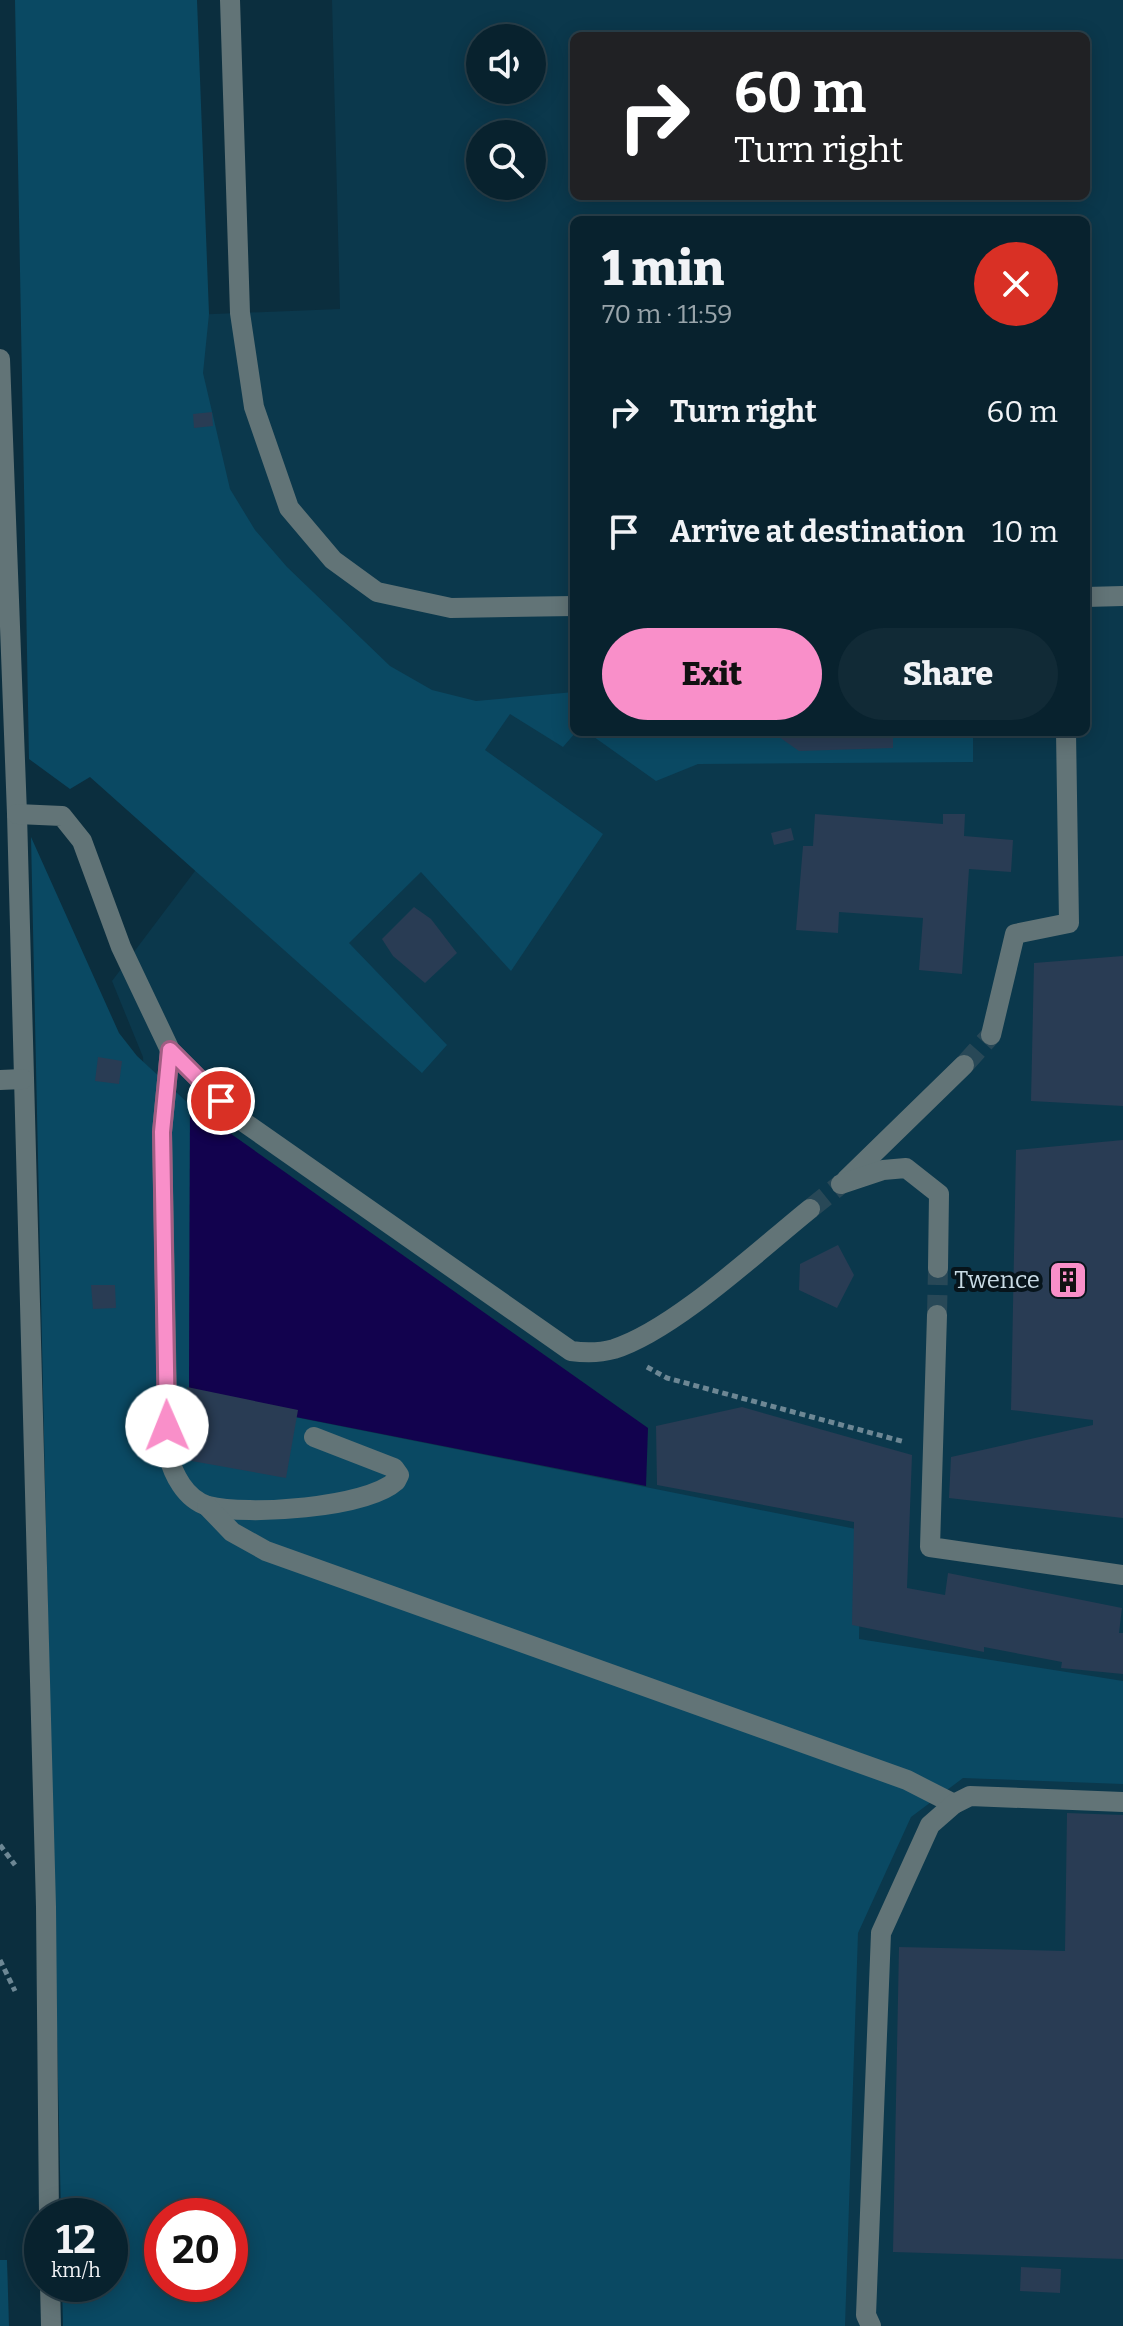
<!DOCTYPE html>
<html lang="en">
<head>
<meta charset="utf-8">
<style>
  :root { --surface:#08222e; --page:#112a36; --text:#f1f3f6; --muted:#98a4aa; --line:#293f4a; --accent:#f98fc9 }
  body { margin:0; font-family:Bitter,serif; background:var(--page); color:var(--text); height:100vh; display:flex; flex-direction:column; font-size:30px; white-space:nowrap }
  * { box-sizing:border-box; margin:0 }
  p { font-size:26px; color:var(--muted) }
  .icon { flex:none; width:44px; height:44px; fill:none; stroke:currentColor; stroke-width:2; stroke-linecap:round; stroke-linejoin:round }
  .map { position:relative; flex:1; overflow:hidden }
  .details { position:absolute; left:570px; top:216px; width:520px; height:520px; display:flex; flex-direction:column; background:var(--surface); border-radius:12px; box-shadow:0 4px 20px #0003,0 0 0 2px var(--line) }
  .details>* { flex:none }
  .guide { position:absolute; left:570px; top:32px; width:520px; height:168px; border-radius:12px; box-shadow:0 4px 20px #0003,0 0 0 2px var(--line); background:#202124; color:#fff; overflow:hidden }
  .fabs { position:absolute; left:466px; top:24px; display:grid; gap:16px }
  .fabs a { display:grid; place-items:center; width:80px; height:80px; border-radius:50%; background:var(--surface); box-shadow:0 4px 20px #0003,0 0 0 2px var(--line); font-size:40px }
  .speed { position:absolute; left:24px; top:2198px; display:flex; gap:16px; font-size:40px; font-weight:700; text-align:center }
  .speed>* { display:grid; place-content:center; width:104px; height:104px; border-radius:50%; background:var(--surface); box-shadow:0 4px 20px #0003,0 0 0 2px var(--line); line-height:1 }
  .speed small { font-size:20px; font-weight:400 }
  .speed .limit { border:12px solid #d22; background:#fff; color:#111 }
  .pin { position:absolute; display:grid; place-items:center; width:68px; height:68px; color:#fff; margin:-34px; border:4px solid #fff; border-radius:50%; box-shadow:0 2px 8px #0007 }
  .me { position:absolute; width:88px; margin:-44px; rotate:359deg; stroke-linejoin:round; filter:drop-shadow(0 0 6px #0008) }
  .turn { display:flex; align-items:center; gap:28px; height:168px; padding:0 32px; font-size:36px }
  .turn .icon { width:104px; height:104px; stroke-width:2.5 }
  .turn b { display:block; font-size:56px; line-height:68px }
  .round { display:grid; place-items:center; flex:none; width:84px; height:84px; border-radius:42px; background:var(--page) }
  .headline { display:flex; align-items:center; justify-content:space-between; height:136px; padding:0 32px }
  h1 { font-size:48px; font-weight:800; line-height:60px }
  .button { display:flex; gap:16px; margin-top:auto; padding:16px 32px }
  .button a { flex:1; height:92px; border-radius:48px; background:var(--accent); color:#111; font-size:32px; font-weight:800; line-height:92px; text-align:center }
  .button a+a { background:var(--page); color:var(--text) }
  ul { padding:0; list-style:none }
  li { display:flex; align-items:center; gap:24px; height:120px; padding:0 32px }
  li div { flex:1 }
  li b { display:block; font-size:30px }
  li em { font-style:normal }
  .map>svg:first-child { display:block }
  .built { fill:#0b384c; fill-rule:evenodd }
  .green { fill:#0a4963; fill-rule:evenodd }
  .water { fill:#12024e }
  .building { fill:#293c54 }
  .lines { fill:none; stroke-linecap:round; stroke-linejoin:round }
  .minor-tunnel { stroke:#284857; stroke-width:20; stroke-dasharray:20 10; stroke-linecap:butt }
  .path { stroke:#6d8794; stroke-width:5; stroke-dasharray:6 4; stroke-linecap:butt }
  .minor { stroke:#627477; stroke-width:20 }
  .route-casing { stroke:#a25d83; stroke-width:20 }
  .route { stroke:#f98fc9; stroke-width:14 }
  .labels { text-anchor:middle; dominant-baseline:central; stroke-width:8; stroke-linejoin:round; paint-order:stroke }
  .poi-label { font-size:24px; fill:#c9dbe5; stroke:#07141b; text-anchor:end }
</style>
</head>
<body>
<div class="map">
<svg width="1123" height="2326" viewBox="0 0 1123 2326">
  <rect width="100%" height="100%" fill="#0b2e3e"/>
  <path class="built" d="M332,0h791v2326h-912l19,-42v-68l-73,-690 -14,-469 -31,-76 83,-110 -5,-556 150,-6zM574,36h512v160h-512zM480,38h52v52h-52zM480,134h52v52h-52zM574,220h512v512h-512z"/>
  <g class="green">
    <path d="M15,0h182l12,314 -6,59 27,116 25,41 32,37 103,99 42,24 44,11 98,-9 2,40 -13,15 -53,-33 -25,36 118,84 -92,137 -90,-99 -72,71 98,102 -25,28 -332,-296 -20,12 -41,-30z"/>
    <path d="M587,732h386v30l-275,2 -42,17z"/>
    <path d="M31,837l88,196 18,23 53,49 -1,291 672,134 -2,109 264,42v103l-160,-6 -52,39 -53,116 -13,393h-782l-1,-42h48v-68h-49zM162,2216h68v68h-68z"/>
    <path d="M0,2260h7l2,66h-9z"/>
  </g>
  <path class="water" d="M190,1105l458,323 -2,58 -457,-90z"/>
  <g class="building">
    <path d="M212,412l1,14 -19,2 -1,-14z"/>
    <path d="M772,732h121v16l-94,3z"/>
    <path d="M815,814l128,10v-10h22l-1,22 49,4 -2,32 -42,-3 -7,105 -43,-4 4,-52 -84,-6 -1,21 -42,-3 7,-84h10z"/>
    <path d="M791,828l3,12 -20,5 -3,-12z"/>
    <path d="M414,907l17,12 26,34 -32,30 -32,-27 -11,-17z"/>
    <path d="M1123,956v150l-92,-5 3,-138z"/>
    <path d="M98,1057l24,4 -3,23 -24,-3z"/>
    <path d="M1123,1140v378l-174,-20 2,-41 142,-32v-5l-82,-10 5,-260z"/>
    <path d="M838,1245l16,30 -17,33 -38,-18 1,-26z"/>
    <path d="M91,1285h24l1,23 -23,1z"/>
    <path d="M187,1387l111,23 -12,68 -100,-18z"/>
    <path d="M742,1407l170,48 -5,133 38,7 3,-22 174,35 -3,25h4v41l-62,-6 1,-6 -78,-15v5l-132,-27 2,-103 -197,-37 -1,-59z"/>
    <path d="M1067,1813l56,2v444l-230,-7 6,-305 166,4z"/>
    <path d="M1021,2267l40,2 -1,24 -40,-2z"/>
  </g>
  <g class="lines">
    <g class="minor-tunnel">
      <path d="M964,1065l27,-30"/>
      <path d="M810,1209l31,-25"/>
      <path d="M937,1315l1,-47"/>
    </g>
    <g class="path">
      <path d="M647,1367l20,11 238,64"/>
      <path d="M0,1845l15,20"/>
      <path d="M0,1960l15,31"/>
    </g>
    <g class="minor">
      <path d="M230,0l10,313 14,94 35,101 44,52 44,32 74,16 123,-2"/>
      <path d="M0,359l17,455 29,1093 3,309"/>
      <path d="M1086,597l37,-1"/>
      <path d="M17,814l45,2 20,25 39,106 49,103 68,68 333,233c14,2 29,2 43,-2 60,-19 145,-99 196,-140"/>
      <path d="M991,1035l24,-101 54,-11 -3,-191"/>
      <path d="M170,1050l-8,82 6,322c5,20 17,45 40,52 39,10 158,2 188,-25l3,-6 -5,-7 -80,-31"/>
      <path d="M0,1080l23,-1"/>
      <path d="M846,1180l118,-115"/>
      <path d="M841,1184l42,-14 23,-2 33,26 -1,74"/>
      <path d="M937,1315l-7,232 193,28"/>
      <path d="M207,1506l25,26 34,19 641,229 47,24"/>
      <path d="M50,2284l1,42"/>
      <path d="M871,2326l-5,-11 15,-382 49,-108 24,-21 16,-8 153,6"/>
    </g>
  </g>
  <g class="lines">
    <defs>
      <path id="route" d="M167,1426l-5,-294 8,-82 51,51"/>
    </defs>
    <use href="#route" class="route-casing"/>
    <use href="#route" class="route"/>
  </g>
  <defs>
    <symbol id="building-square" viewBox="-11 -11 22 22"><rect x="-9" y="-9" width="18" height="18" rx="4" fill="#f98fc9" stroke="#07141b"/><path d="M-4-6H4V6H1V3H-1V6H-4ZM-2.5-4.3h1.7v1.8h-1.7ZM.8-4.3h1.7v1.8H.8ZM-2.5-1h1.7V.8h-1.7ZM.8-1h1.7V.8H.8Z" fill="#111"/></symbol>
  </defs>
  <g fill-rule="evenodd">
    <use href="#building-square" x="1046" y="1258" width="44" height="44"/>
  </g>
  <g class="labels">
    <g class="poi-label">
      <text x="1040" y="1280">Twence</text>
    </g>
  </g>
</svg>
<div class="fabs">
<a><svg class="icon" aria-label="sound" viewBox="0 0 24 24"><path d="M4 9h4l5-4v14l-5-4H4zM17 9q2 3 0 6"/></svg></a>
<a><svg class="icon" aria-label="search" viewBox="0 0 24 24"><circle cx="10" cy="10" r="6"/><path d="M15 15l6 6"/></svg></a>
</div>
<div class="speed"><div>12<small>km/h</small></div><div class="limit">20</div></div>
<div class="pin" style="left:221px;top:1101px;background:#d93025"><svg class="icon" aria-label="arrive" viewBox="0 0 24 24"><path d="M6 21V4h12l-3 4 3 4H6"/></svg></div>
<svg class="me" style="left:167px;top:1426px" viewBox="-20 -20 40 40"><circle r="19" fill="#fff"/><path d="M0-13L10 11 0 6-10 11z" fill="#f98fc9"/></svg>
<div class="guide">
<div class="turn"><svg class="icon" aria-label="right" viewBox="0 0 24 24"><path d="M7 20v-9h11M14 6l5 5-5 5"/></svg><div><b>60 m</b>Turn right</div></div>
</div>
<section class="details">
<div class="headline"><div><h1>1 min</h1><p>70 m · 11:59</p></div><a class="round" style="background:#d93025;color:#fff"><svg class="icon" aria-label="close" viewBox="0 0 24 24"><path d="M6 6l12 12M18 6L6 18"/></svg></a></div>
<ul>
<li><svg class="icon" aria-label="right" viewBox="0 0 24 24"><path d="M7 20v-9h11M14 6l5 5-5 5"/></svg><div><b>Turn right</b></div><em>60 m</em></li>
<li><svg class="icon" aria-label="arrive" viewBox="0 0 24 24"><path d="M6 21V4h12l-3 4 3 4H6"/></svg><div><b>Arrive at destination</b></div><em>10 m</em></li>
</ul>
<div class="button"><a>Exit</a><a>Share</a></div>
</section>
</div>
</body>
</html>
